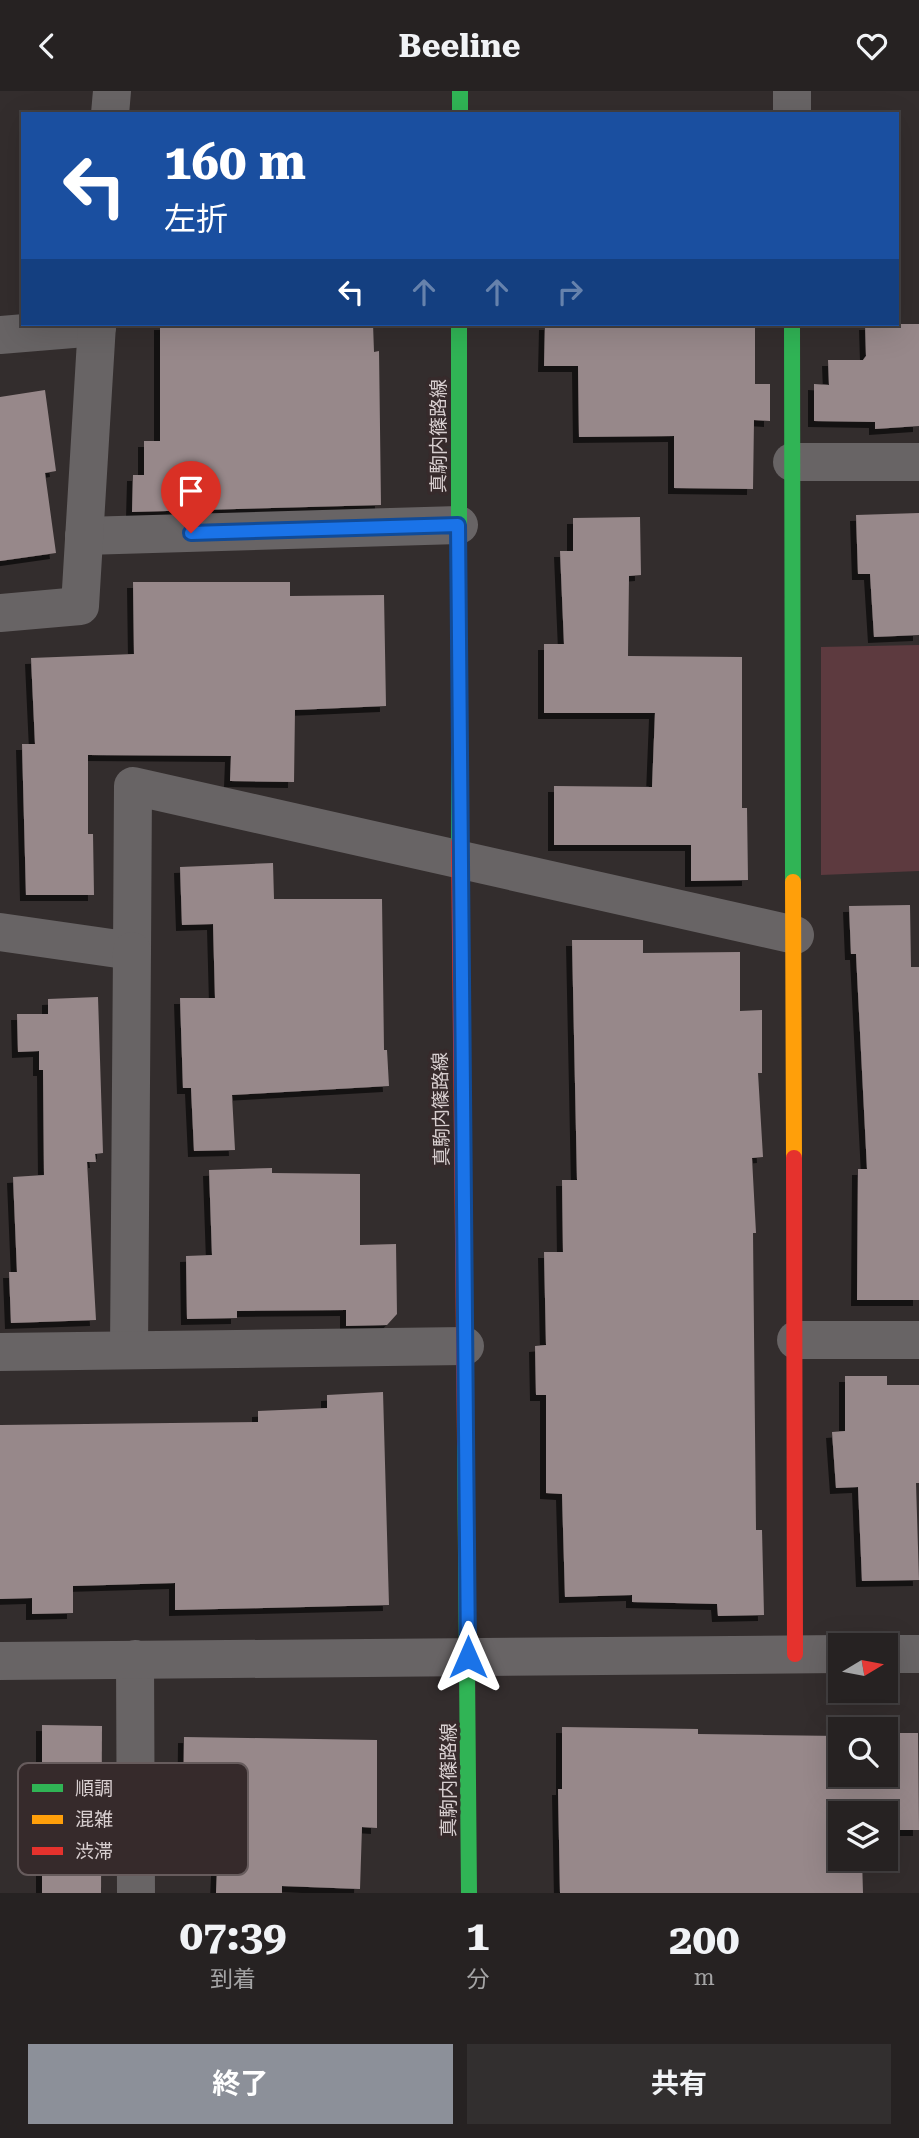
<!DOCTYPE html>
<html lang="ja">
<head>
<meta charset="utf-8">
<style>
  :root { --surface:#262222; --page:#322f2f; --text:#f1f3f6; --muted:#a4a4a5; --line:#423f40; --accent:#8c9099 }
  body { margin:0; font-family:"Roboto Serif","Noto Sans JP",serif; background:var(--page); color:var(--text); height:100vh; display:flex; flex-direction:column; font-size:26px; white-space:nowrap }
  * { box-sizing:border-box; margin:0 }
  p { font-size:23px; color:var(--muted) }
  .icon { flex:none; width:38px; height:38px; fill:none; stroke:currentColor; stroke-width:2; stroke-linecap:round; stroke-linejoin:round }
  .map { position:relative; height:1802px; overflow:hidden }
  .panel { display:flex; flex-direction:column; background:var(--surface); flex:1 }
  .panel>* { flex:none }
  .guide { position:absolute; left:21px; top:21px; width:878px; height:214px; border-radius:0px; box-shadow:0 7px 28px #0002,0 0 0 2px var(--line); background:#1a4fa0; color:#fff; overflow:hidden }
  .needle { width:46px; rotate:80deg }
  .controls { position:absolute; left:828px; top:1542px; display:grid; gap:14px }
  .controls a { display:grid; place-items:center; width:70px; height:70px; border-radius:0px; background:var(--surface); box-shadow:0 7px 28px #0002,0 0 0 2px var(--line); font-size:35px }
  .pin { position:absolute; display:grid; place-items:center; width:60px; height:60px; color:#fff; margin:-72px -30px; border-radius:50% 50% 50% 0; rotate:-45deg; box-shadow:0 0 7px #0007 }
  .pin .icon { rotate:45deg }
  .me { position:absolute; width:77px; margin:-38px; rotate:0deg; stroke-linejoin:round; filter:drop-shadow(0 0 5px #0008) }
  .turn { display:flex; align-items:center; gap:24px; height:147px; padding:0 28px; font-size:32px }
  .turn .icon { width:91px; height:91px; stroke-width:2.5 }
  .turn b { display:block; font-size:49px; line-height:60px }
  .lanes { display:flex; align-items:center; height:66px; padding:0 28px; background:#0003; justify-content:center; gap:35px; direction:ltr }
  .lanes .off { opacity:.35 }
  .eta { display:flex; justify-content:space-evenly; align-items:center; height:119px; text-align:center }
  .eta b { font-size:42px; font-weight:700; line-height:49px }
  .cta { display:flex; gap:14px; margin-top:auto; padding:14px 28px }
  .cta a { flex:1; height:80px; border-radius:0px; background:var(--accent); color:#fff; font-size:28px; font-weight:700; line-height:80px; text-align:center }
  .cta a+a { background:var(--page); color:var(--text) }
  header { display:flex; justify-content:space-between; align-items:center; height:91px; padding:0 28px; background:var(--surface); font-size:32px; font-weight:700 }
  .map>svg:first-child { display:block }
  .green { fill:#5d3a3f }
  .building { fill:#97888a; filter:url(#shadow) }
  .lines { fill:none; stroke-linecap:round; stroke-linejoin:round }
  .street { stroke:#686465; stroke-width:38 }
  .fast { stroke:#30b455; stroke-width:16 }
  .slow { stroke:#ff9f0a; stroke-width:16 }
  .jam { stroke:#e5322d; stroke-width:16 }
  .route-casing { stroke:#114b97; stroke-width:18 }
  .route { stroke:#1a73e8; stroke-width:12 }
  .labels { text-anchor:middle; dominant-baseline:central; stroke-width:7; stroke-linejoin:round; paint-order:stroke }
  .street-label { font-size:19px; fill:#d8cfd0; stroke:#362a2b }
  .key { fill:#362a2b; stroke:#675c5d; stroke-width:2 }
  .key-label { font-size:19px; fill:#d8cfd0 }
</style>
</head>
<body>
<header><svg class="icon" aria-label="back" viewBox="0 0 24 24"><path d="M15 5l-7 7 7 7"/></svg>Beeline<svg class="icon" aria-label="heart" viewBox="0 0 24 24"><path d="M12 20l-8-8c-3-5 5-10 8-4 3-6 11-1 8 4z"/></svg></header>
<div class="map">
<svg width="919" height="1802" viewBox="0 0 919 1802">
  <defs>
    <filter id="shadow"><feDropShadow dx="-6" dy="6" stdDeviation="0" flood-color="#0009"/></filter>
  </defs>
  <rect width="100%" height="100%" fill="#332d2d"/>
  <path class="green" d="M919,554v226l-98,4v-228z"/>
  <g class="building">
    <path d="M160,233h213l1,28 5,-1 2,154 -249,7 1,-37h11v-34h16z"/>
    <path d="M545,233h210v60h15v37l-16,-1 -1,69 -79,-1v-52l-95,1 -1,-71h-34z"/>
    <path d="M865,233h54v102l-44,3v-7l-61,-1v-37l15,1 -1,-25h35l3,-4z"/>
    <path d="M45,299l11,81 -11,2 11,80 -56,8v-164z"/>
    <path d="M919,422v122l-45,2 -4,-63h-12l-2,-59z"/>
    <path d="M640,426l1,58 -12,1 -1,80 114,1v151h5l1,72 -57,1v-36h-137v-59l98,1 3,-74h-111v-69h20l-4,-93h13v-33z"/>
    <path d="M133,491h157v14l94,-1 2,111 -91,4 -1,72 -64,-1 1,-25 -143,-1v79h5l1,61h-68l-4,-151h13l-4,-86 103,-4z"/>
    <path d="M273,772l1,36h108l2,151h3l2,36 -157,9 3,55 -41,1 -3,-63h-8l-3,-90h35l-2,-74 -31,1 -2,-58z"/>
    <path d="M910,814l1,62h8v333h-62l1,-131h9l-11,-215h-5l-2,-48z"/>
    <path d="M572,849h71v13l97,-1v59l22,-1v63h-4l5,84 -11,1 4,75h-3l3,297h6l2,85 -46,1 -1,-12 -85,-2v-7l-67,2 -3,-103 -16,-1v-98h-10l-1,-49 11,-1 -2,-93h19l-1,-72h15z"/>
    <path d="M98,906l5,156 -8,1 1,8h-9l9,158 -85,3 -2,-51h8l-4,-95 31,-2 -1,-105h-4v-19l-21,1 -1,-38h31v-15z"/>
    <path d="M272,1077v5l88,1v71l36,-1 1,70 -10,11 -41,1v-16l-109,1v7l-50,1 -1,-63 26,-1 -3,-85z"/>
    <path d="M845,1285h42v9h32v98h-3l3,97 -57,1 -4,-94 -22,1 -4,-56 13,-1z"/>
    <path d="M383,1301l6,213 -214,5v-27l-102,3v27l-41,1v-16l-32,1v-174l258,-3v-11l69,-3v-13z"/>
    <path d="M42,1634l60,1 -1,167h-59z"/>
    <path d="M562,1636l136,2v5l142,2v39h46v-42h32l1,97h-33v-17h-46v46h22l1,34h-303l-2,-104h4z"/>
    <path d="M184,1646l193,3v88l-15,-1 -2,62 -78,-3v7h-66l3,-68h-36z"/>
  </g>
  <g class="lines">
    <g class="street">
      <path d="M792,0v23"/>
      <path d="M110,23l2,-23"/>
      <path d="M0,244l97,-8"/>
      <path d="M792,371h127"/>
      <path d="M84,445l375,-11"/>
      <path d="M0,522l80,-7 17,-282"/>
      <path d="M0,841l132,19 1,-165 662,149"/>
      <path d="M796,1249h123"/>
      <path d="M129,1259l3,-399"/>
      <path d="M0,1261l465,-6"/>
      <path d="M886,1563h33"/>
      <path d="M135,1568l1,234"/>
      <path d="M0,1570l840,-7"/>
    </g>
    <g class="fast">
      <path d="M460,0v23"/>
      <path d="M459,233v518"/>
      <path d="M792,233l1,558"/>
      <path d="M465,1352l4,450"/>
    </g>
    <path class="slow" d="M793,791l1,276"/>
    <g class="jam">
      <path d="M459,751l6,601"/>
      <path d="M794,1067l1,496"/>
    </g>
  </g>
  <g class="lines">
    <defs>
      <path id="route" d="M191,442l267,-8 10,1132"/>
    </defs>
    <use href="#route" class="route-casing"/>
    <use href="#route" class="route"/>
  </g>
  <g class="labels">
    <g class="street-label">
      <text transform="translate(438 345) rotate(-90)">真駒内篠路線</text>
      <text transform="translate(441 1018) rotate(-91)">真駒内篠路線</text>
      <text transform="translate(448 1689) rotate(-90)">真駒内篠路線</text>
    </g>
  </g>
  <rect x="18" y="1672" width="230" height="112" rx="10" class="key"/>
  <rect x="32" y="1693" width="31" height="8" fill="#30b455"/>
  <rect x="32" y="1724" width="31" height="9" fill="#ff9f0a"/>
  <rect x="32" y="1756" width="31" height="8" fill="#e5322d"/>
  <g class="key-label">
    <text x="75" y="1704">順調</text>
    <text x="75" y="1735">混雑</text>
    <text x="75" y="1767">渋滞</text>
  </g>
</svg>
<div class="controls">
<a><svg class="needle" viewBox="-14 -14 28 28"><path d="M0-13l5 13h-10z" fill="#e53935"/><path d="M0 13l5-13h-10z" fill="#a4a4a5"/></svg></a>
<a><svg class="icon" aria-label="search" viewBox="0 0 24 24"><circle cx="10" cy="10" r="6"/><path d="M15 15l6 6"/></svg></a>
<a><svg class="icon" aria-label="layers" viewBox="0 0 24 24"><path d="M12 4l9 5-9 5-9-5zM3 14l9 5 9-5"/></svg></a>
</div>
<div class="pin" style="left:191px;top:442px;background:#d93025"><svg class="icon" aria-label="arrive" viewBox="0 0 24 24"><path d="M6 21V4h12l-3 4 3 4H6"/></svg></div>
<svg class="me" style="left:468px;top:1566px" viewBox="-20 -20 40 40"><path d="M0-17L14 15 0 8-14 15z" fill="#1a73e8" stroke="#fff" stroke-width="4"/></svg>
<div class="guide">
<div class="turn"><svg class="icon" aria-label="left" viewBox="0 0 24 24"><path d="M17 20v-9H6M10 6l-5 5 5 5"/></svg><div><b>160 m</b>左折</div></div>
<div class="lanes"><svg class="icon" aria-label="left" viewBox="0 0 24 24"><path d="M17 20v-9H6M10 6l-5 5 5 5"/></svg><svg class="icon off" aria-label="ahead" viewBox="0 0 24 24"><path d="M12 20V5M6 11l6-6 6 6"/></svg><svg class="icon off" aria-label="ahead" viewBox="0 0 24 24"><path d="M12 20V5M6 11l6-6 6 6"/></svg><svg class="icon off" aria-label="right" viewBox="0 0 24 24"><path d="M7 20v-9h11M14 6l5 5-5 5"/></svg></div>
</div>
</div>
<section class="panel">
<div class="eta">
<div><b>07:39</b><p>到着</p></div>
<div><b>1</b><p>分</p></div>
<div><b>200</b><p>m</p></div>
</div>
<div class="cta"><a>終了</a><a>共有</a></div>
</section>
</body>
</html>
